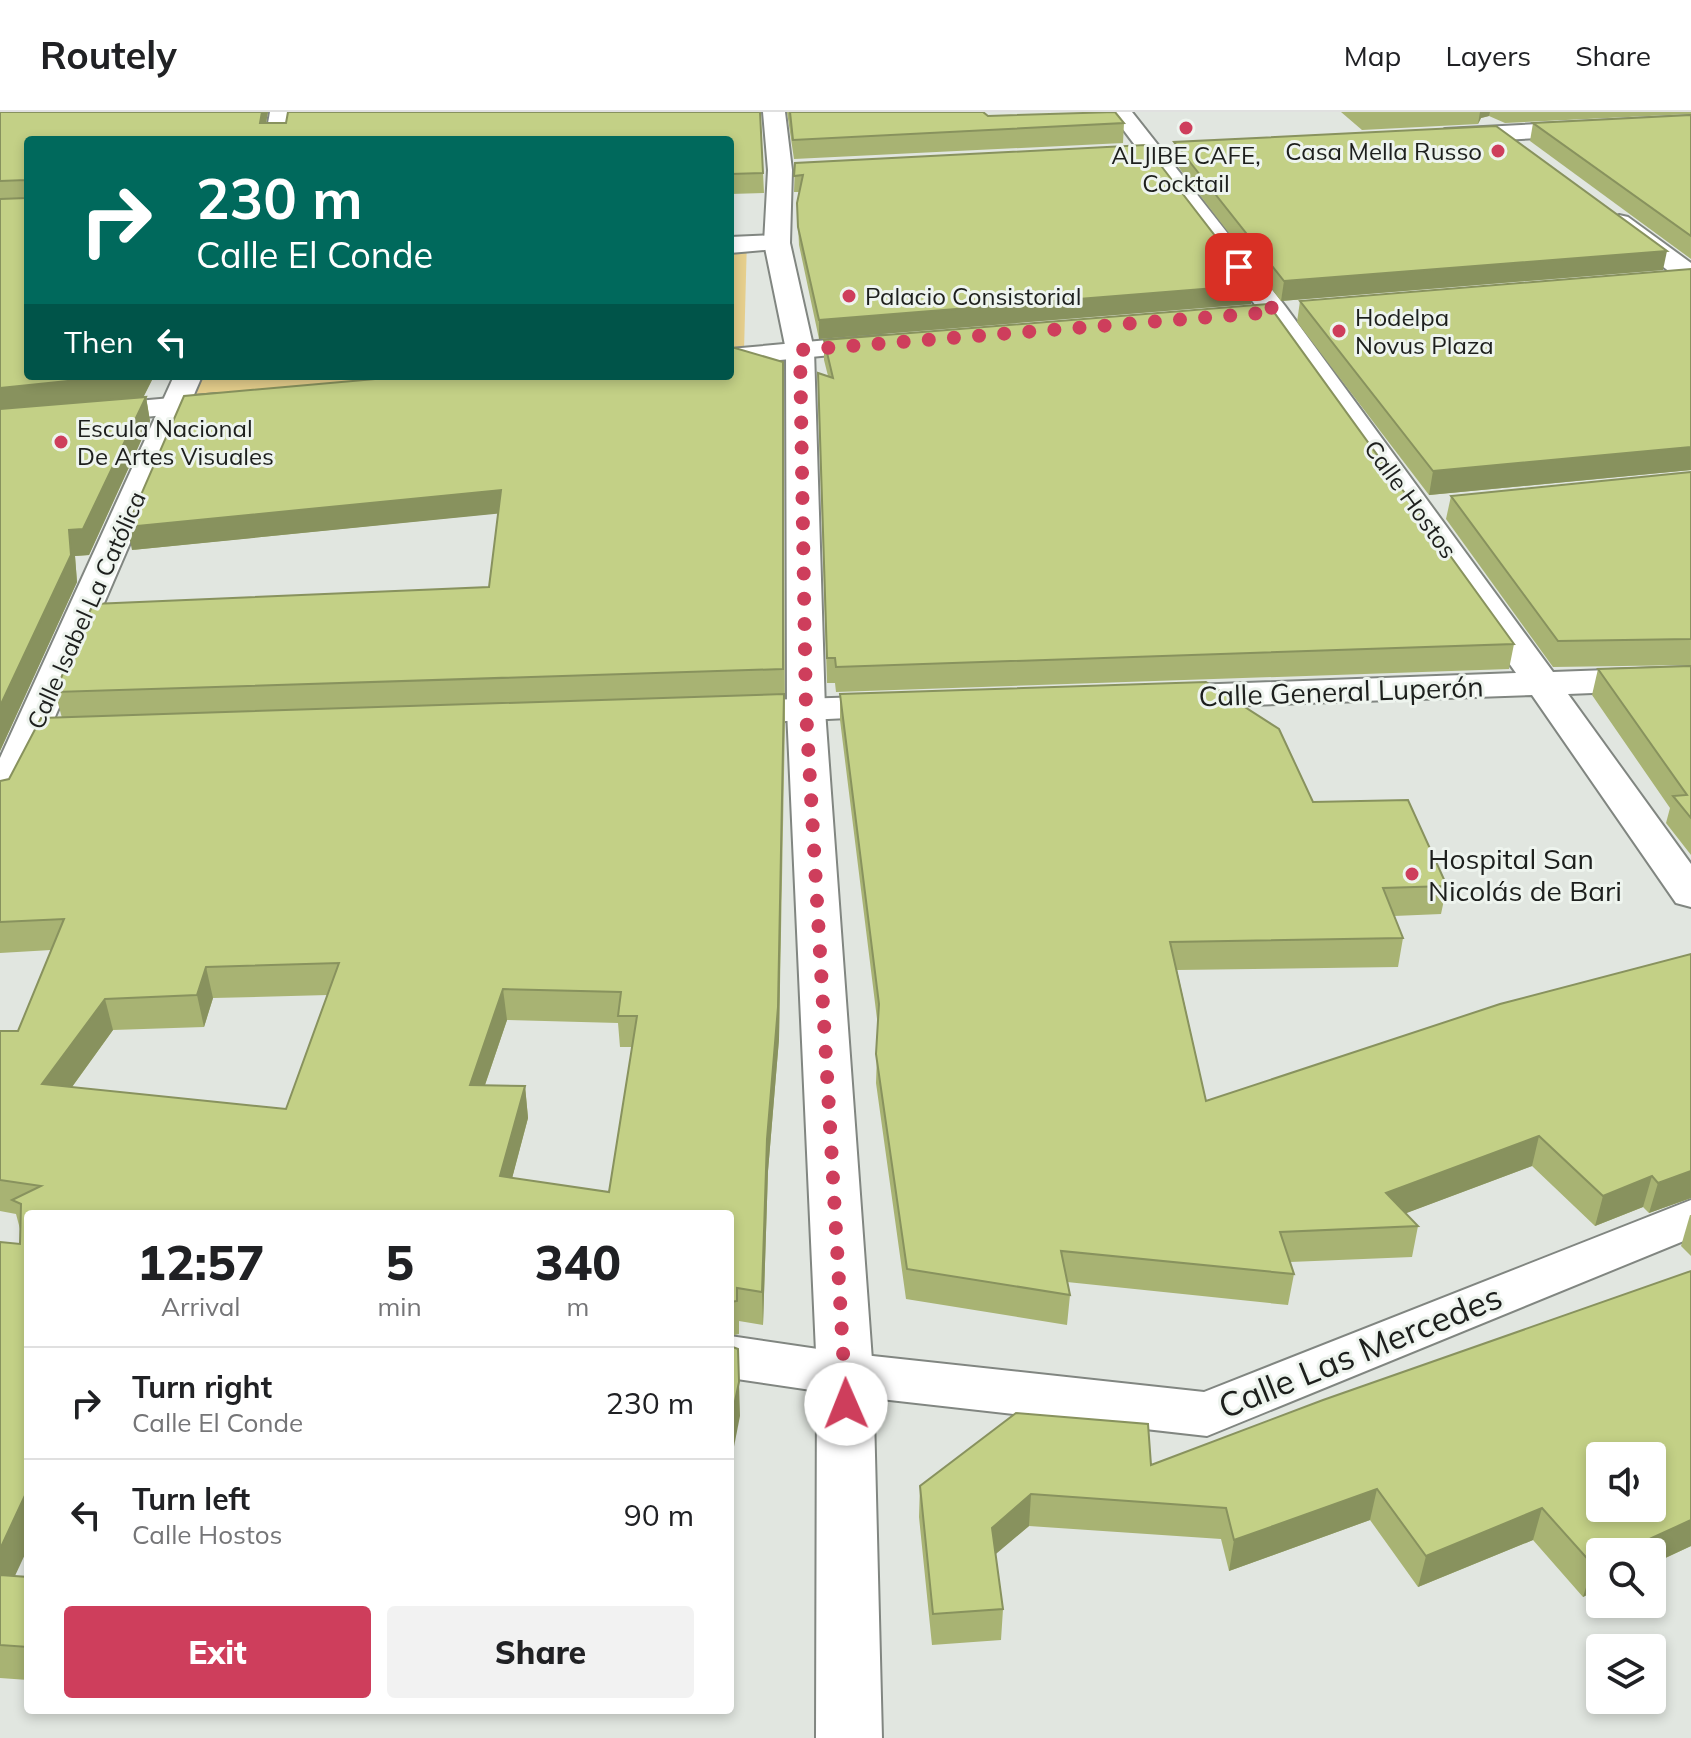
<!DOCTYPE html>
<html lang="en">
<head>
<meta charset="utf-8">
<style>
  :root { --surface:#fff; --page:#f2f2f2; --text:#202124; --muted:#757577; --line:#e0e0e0; --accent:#ce3e5c }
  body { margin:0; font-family:Mulish,sans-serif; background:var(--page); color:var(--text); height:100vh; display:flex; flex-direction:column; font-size:30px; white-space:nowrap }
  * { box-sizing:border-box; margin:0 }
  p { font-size:26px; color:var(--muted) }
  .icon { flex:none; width:44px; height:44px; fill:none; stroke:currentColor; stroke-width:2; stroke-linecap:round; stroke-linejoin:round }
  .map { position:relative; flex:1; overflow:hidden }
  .details { position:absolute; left:24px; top:1098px; width:710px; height:504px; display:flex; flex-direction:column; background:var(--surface); border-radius:8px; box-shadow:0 4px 12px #0003 }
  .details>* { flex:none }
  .hud { position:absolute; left:24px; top:24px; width:710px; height:244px; border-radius:8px; box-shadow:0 4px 12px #0003; background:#00695c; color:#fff; overflow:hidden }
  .buttons { position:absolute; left:1586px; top:1330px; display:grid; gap:16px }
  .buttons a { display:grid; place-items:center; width:80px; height:80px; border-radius:8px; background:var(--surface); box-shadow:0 4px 12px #0003; font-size:40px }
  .pin { position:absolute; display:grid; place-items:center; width:68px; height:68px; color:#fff; margin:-34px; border-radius:16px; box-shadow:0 4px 12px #0006 }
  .me { position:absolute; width:88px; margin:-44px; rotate:359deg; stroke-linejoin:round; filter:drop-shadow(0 0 6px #0008) }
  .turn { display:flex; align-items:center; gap:28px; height:168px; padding:0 40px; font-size:36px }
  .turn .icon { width:104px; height:104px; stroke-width:2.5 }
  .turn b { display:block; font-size:56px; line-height:68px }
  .then { display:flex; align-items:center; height:76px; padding:0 40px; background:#0003; gap:16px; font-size:30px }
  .eta { display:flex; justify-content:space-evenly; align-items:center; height:136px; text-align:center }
  .eta b { font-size:48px; font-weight:800; line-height:56px }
  .button { display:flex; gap:16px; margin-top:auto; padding:16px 40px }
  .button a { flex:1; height:92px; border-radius:8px; background:var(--accent); color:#fff; font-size:32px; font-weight:800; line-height:92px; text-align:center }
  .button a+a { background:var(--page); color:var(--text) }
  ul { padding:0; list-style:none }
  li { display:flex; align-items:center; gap:24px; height:112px; padding:0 40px; border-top:2px solid var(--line) }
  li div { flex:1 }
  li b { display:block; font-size:30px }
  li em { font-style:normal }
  header { display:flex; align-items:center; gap:48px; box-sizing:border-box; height:112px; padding:0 40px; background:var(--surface); border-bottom:2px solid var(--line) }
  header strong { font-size:38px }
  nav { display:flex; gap:44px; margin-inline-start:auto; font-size:28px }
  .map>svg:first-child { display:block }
  .green { fill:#e6cf8d }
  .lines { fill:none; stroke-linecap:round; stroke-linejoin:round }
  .pedestrian-casing { stroke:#818681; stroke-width:4 }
  .minor-casing { stroke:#818681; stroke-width:4 }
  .tertiary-casing { stroke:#818681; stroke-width:4 }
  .pedestrian { fill:#fff; fill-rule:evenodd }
  .minor { fill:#fff; fill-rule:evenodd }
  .tertiary { fill:#fff; fill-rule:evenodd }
  .wall { fill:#a8b373; fill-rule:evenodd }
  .shaded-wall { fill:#88925e }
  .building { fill:#c3d086; stroke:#88925e; stroke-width:2; fill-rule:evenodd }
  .route { stroke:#ce3e5c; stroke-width:14; stroke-dasharray:0 25.2 }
  .poi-dot { fill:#ce3e5c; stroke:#eef4ee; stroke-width:3 }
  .labels { text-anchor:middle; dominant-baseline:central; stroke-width:6; stroke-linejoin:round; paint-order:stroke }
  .far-poi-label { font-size:24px; fill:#1d1f1d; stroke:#eef4ee; text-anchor:start }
  .far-street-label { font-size:24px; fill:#1d1f1d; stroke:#eef4ee }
  .street-label { font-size:28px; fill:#1d1f1d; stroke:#eef4ee }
  .poi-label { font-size:28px; fill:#1d1f1d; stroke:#eef4ee; text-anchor:start }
  .near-street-label { font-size:34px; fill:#1d1f1d; stroke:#eef4ee }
</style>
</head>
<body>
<header>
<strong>Routely</strong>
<nav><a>Map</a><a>Layers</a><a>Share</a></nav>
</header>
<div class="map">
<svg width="1691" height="1626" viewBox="0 0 1691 1626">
  <rect width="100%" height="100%" fill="#e1e6e0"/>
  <g class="green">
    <path d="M747,127l-3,112 -14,1v-112z"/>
    <path d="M201,264h242l-251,21z"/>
  </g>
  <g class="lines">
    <defs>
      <g id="pedestrian">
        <path d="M777,123l13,8 -4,5 -56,5v-16z"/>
        <path d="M883,223l10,2 4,6 -4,6 -163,16v-16z"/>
        <path d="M217,282l10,3 5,6 -5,6 -227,22v-18z"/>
      </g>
      <g id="minor">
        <path d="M270,0h22l-5,28h-22z"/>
        <path d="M1110,0h22l153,194 268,366 138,-5v22l-123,5 123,170v43l-15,-4 -144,-208 -366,13 -13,-3 -6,-8 6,-8 13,-3 350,-13 -251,-355z"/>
        <path d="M1691,4v14l-246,13 -11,-7 11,-7z"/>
        <path d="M1619,103l9,2 63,46v20l-9,-2 -72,-54 -3,-5z"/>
        <path d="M174,264h28l-182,422 -6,9 -14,3v-52z"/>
        <path d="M897,584l13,3 6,8 -6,8 -144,7 -13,-3 -6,-8 6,-8 13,-3z"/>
        <path d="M1691,1088v38l-484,198 -362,-41 -115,-17v-42l115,17 359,39z"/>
      </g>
      <path id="tertiary" d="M763,0h22l7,58 -2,73 24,107 11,360 48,664 9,364h-66l1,-364 -30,-664 -1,-360 -22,-107 4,-73z"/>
    </defs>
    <use href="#pedestrian" class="pedestrian-casing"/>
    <use href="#minor" class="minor-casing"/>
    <use href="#tertiary" class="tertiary-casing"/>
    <use href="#pedestrian" class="pedestrian"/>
    <use href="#minor" class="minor"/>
    <use href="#tertiary" class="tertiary"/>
  </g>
  <g class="wall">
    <path d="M0,0h268l-2,11h20l2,-11h472l4,81 -34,1v-54h-702v236h126l-11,21h3l4,24 -61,134 -14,1 2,26 -77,169z"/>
    <path d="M787,0h196l5,4 136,7 -1,20 -329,16z"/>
    <path d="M1341,0h350v2l-186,9 -16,-7 -8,2 -3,6 -116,6z"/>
    <path d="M1691,3v144l-161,-118 3,-18z"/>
    <path d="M1174,30l489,128 -382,31 -108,-141z"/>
    <path d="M795,51l456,141 -432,35 -20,-94 -2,-42 2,-11h-5z"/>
    <path d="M1691,157v201l-262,25 -132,-173 3,-21z"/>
    <path d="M824,228l690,304 -5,25 -673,23 -1,-9h-8l-9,-289 10,-18 -4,-16z"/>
    <path d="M783,250l2,360 -6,317 -11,132 -5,154 -24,-4v13l-9,2v-122h-702l-13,362 13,1v103l-28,-2v-436l20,2v-15l-4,-15 -16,-3v-180h18l33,-81 -51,3v-172l9,-2 53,-61 -7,-26 434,-105 9,-74 -366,37zM328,883l-42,114 -214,-22 41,-57 91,-3 9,-29zM507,908l111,3 2,24h12l-23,145 -97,-14 16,-60 -3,-32 -40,-1z"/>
    <path d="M1691,360v193l-138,2 -107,-148 5,-23z"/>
    <path d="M1691,554v189l-25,-32 4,-15 -78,-113 6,-26z"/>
    <path d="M840,582l473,108 134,84 -6,28 -47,2 9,22 -5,29 -221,3 29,131 485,-147v244l-42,15 -6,-6 -48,19 -63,-60 -126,47 12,13 -6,31 -122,5 4,12 -6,31 -221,-23 3,13 -3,30 -161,-26 -30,-216 2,-56 -38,-307z"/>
    <path d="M1690,1103h1v41l-10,-10z"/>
    <path d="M1691,1159v275l-108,51 -50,-57 -115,47 -48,-67 -141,51 -8,-32 -192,-13 -34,28 8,55 -2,31 -69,5 -13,-128 1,-31 231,-21z"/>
  </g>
  <g class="shaded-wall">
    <path d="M262,0h6l-5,28 -3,-17z"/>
    <path d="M1480,0h10l-1,4 -8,2 -3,6z"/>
    <path d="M1667,139l-4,19 -382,31 3,-20z"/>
    <path d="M1253,173l-2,19 -432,35v-19z"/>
    <path d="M116,264h38l-11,22 -143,15v-25z"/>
    <path d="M146,285l4,24 -61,134 -14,1 2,26 -77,169v-45l69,-176z"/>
    <path d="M1691,335v23l-262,25 4,-24z"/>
    <path d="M501,378l3,23 -372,37 -5,-23z"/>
    <path d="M784,582l-5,345 -11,132 -5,154 -1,-33z"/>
    <path d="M206,855l7,31 -9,29 -7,-32z"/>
    <path d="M503,877l4,31 -33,97 -4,-32z"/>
    <path d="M105,887l8,31 -62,86 -9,-32z"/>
    <path d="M525,974l3,32 -24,91 -4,-33z"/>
    <path d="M1539,1024l-7,30 -152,57 6,-30z"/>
    <path d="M1691,1059v27l-42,15 9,-30z"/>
    <path d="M1652,1064l-9,31 -48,19 8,-30z"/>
    <path d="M738,1237l2,67 -10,51v-42z"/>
    <path d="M28,1377v59l-28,60v-59z"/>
    <path d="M1377,1377l-7,31 -141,51 5,-31z"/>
    <path d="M1031,1382l-2,32 -39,33 2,-31z"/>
    <path d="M1542,1396l-9,32 -115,47 8,-31z"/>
    <path d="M1691,1408v26l-39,18v-12h-31z"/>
    <path d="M1600,1450v26l-17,9 10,-32z"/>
  </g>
  <g class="building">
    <path d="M0,0h262l-2,11h26l2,-11h472l3,61 -33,1v-34h-388v-2l-32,2h-282v236h88l-116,12v-189l26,-1v-18l-26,1z"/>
    <path d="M790,0h193l5,4 127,-4 9,11 -331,17z"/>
    <path d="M1691,3v121l-158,-113z"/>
    <path d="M1496,14l171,125 -383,30 -110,-139z"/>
    <path d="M1145,33l108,140 -434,35 -21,-93 -1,-24 6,-28 -9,1 1,-13z"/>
    <path d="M1691,157v178l-258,24 -133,-170z"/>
    <path d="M1268,192l246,340 -678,23 -1,-9h-8l-9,-285 15,5 -9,-38z"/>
    <path d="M730,236h5l48,14v307l-728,23 38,-88 396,-17 12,-97 -374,37 57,-131 225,-20h321z"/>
    <path d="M146,285l-63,132 -14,1 2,25 -71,151v-297z"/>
    <path d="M1691,360v167l-133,2 -107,-145z"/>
    <path d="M1691,554v152l-18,-22 14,-1 -89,-126z"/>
    <path d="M1206,570l73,47 34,73 95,-2 39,86 -64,2 20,50 -233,4 36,159 294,-97 191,-50v217l-33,12 -6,-7 -49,20 -64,-60 -153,57 32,33 -138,6 14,42 -233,-23 9,44 -163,-26 -31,-215 3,-50 -39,-310z"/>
    <path d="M784,582l-6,313 -11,132 -5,153 -25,-4v13l-7,1v-88h-702v275l-28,60v-307l20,2 1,-40 -9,-4 29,-14 -41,-6v-149h18l46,-112 -64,3v-141l9,-2 32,-61zM339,851l-53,146 -244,-25 63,-85 92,-4 9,-28zM503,877l118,3 -3,24h19l-28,176 -109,-16 25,-90 -55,-1z"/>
    <path d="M1691,1159v249l-70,32h-21v10l-7,3 -51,-57 -116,48 -49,-67 -143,51 -8,-32 -195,-14 -39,34 11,81 -70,5 -13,-128 96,-73 132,11 3,41 172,-65zM1600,1344h52v52h-52z"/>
    <path d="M730,1234l8,3 1,33 -9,43z"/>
    <path d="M0,1463l28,2v70l-28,-2z"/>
  </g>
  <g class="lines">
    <path class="route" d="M846,1292l-40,-694 -6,-360 475,-38 -36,-45"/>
  </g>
  <g class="poi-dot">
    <circle cx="1186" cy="16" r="8"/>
    <circle cx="1498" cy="39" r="8"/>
    <circle cx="849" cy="184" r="8"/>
    <circle cx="1339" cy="219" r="8"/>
    <circle cx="61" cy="330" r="8"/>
    <circle cx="1412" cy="762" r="8"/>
  </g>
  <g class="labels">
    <g class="far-poi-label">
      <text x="1482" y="39" text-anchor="end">Casa Mella Russo</text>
      <text x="1186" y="43" text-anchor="middle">ALJIBE CAFE,<tspan x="1186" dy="28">Cocktail</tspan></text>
      <text x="865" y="184">Palacio Consistorial</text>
      <text x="1355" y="205">Hodelpa<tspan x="1355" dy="28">Novus Plaza</tspan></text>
      <text x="77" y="316">Escula Nacional<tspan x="77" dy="28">De Artes Visuales</tspan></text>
    </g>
    <g class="far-street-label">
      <text transform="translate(1411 387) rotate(54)">Calle Hostos</text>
      <text transform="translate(86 498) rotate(-66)">Calle Isabel La Católica</text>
    </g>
    <g class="street-label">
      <text transform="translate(1341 579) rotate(-2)">Calle General Luperón</text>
    </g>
    <g class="poi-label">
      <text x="1428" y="746">Hospital San<tspan x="1428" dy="32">Nicolás de Bari</tspan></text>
    </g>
    <g class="near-street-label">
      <text transform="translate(1360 1239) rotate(-22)">Calle Las Mercedes</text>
    </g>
  </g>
</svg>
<div class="buttons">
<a><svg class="icon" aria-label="sound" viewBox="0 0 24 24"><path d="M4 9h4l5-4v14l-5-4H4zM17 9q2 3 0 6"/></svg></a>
<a><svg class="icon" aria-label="search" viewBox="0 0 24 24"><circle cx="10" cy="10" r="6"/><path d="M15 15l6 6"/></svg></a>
<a><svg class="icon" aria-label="layers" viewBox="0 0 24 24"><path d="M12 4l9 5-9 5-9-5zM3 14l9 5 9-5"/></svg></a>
</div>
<div class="pin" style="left:1239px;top:155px;background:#d93025"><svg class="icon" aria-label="arrive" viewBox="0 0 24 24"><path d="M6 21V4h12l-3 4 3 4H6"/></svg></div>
<svg class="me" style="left:846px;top:1292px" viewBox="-20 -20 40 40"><circle r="19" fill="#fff"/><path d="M0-13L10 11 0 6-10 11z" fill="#ce3e5c"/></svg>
<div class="hud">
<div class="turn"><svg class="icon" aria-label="right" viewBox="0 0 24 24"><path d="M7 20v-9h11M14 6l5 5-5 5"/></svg><div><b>230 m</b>Calle El Conde</div></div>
<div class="then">Then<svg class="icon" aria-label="left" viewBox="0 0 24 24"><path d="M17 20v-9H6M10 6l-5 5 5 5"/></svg></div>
</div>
<section class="details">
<div class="eta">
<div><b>12:57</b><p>Arrival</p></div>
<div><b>5</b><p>min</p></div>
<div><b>340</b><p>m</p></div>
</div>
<ul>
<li><svg class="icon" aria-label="right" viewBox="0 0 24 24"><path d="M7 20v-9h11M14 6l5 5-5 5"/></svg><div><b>Turn right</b><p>Calle El Conde</p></div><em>230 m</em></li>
<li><svg class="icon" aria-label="left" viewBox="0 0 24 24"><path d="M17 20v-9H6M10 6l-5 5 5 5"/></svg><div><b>Turn left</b><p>Calle Hostos</p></div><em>90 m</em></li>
</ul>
<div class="button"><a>Exit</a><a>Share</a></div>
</section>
</div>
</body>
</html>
